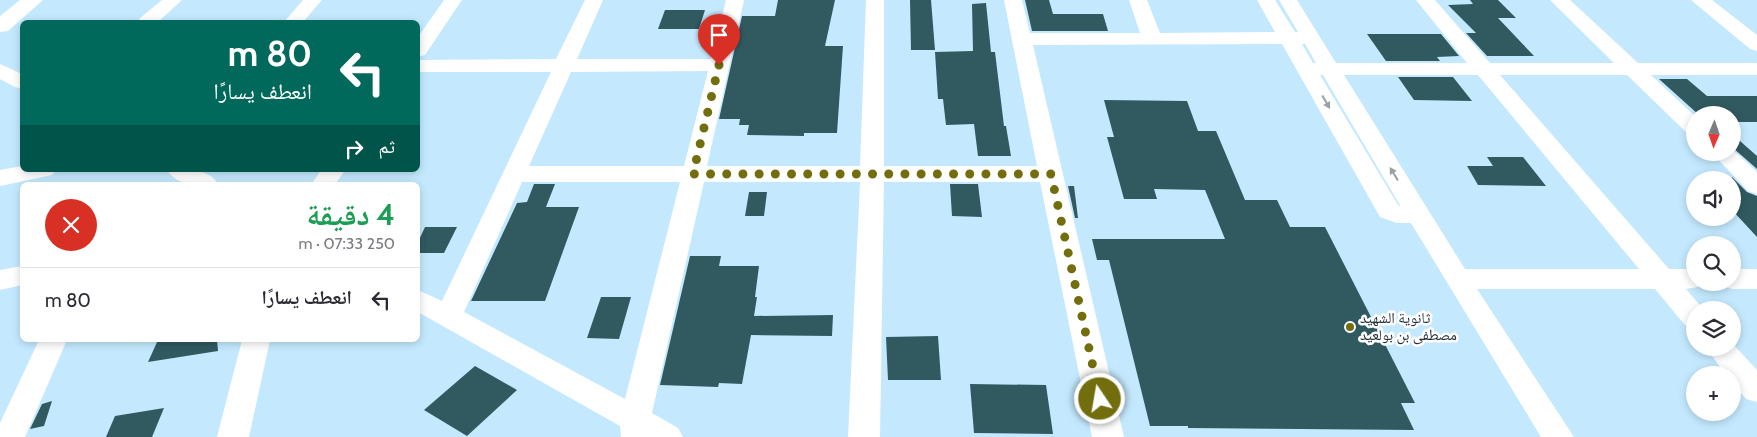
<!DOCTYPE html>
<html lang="ar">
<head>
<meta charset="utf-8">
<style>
  :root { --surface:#fff; --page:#f2f2f3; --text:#2b2b33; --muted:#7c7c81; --line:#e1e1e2 }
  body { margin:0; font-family:Cabin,"Noto Naskh Arabic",sans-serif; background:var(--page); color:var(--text); direction:rtl; height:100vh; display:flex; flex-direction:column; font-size:19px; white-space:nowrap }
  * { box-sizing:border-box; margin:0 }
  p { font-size:16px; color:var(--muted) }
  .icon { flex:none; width:28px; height:28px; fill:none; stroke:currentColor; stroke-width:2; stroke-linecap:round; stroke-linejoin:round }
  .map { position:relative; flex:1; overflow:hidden; direction:ltr }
  .drawer { position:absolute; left:20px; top:182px; width:400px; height:160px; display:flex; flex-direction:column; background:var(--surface); border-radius:8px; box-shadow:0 2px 8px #0003; direction:rtl }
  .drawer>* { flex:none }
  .top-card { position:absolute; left:20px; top:20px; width:400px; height:152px; border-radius:8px; box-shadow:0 2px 8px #0003; direction:rtl; background:#00695c; color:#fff; overflow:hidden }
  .needle { width:32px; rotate:182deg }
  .buttons { position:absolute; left:1686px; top:106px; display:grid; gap:10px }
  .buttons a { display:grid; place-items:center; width:55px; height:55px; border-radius:50%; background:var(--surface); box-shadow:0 2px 8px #0003; font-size:25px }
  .pin { position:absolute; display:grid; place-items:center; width:42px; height:42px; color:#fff; margin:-51px -21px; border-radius:50% 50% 50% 0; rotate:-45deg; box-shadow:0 0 5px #0007 }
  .pin .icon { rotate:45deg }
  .me { position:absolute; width:55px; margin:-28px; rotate:348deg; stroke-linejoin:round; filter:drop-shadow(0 0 4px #0008) }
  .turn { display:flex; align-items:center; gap:18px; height:105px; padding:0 25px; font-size:22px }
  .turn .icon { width:65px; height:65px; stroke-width:2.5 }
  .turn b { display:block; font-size:35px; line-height:42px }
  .then { display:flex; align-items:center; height:48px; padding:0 25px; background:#0003; gap:10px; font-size:19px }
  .round { display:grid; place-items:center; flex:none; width:52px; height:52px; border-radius:26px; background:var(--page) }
  .headline { display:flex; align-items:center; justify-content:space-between; height:85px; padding:0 25px }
  h1 { font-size:30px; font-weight:700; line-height:38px; color:#1e9e55 }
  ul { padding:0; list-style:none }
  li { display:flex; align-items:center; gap:15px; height:65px; padding:0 25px; border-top:1px solid var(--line) }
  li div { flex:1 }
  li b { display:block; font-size:19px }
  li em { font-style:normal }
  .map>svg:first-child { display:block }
  .building { fill:#305a60 }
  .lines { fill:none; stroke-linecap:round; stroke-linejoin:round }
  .minor { fill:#fff; fill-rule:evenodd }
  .primary { fill:#fff; fill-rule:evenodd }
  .oneway { fill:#9aa0a4 }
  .route { stroke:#726e0e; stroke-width:9; stroke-dasharray:0 16.2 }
  .poi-dot { fill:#726e0e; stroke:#fff; stroke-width:2 }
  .labels { text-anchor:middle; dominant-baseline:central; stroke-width:5; stroke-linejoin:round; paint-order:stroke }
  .poi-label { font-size:15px; fill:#1e2c34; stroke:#fff; text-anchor:start }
</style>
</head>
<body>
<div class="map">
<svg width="1757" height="437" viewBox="0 0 1757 437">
  <rect width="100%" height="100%" fill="#c4e9fe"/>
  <g class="building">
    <path d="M778,0h57l-10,46h18l-6,87h-33v3l-57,-1 2,-10h-10l1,-6h-21l23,-103h33z"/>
    <path d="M910,0h21l4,50h-24z"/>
    <path d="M1025,0h24l4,14h50l5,17h-76z"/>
    <path d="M1470,0h28l18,18h-18l36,38h-47l-21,-23h10l-28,-28 25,-1z"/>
    <path d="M986,3l5,49h4l9,74h2l5,30h-33l-4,-32 -28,1 -3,-26h-5l-3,-47 38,-1 -1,-47z"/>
    <path d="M665,10h40l-6,19h-41z"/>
    <path d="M1367,34h74l18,22 -22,1 3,4h-54z"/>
    <path d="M1398,77h55l19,24 -58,-1z"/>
    <path d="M1659,79h28l20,17h50v26h-25v-7h-33z"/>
    <path d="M1104,100l83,1 11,30h18l29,69h32l13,27h35l90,176h-14l13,27 -226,-2v-2h-38l-41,-166h-12l-5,-21h133l-20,-49 -51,-1 3,10h-33l-17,-62h7z"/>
    <path d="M1732,134l25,22v13l-25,-22z"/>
    <path d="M1487,157h36l23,29 -68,-1 -11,-19h26z"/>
    <path d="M1732,177l15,15 10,4v41l-25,-27z"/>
    <path d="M534,184h21l-9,23h33l-34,94h-74l46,-98 10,-1z"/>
    <path d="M950,184h28l4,33 -30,-1z"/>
    <path d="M1068,186h6l4,32h-3z"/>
    <path d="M749,192h18l-3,24h-19z"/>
    <path d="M425,227h32l-13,26h-26v-11z"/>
    <path d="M690,256h31l-2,10h40l-4,31h2l-3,19 79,-1 -1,21 -81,-1 -9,49 -23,-1 -1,4 -58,-2z"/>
    <path d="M601,297h30l-12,42 -32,-1z"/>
    <path d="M938,336l3,44h-53l-2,-43z"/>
    <path d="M158,340h59l1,11 -70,11z"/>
    <path d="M475,366l42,24 -50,46 -43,-26z"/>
    <path d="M970,384l76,1 7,49 -79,-1z"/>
    <path d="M52,401l-8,25 -14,3 12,-25z"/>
    <path d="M164,408l-12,29h-46l9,-21z"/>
  </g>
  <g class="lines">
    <g class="minor">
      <path d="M162,0h20l-24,22h-20l2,-4z"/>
      <path d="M303,0h19l-19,22h-19z"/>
      <path d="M444,0h18l-37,55 -7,2v-20z"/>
      <path d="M585,0h18l-26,59h134l15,-59h18l-37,166h153l6,-166h18v166h153l-33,-166h18l8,33h110l-11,-33h18l13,33 115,-1 -18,-32h18l20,32h3l-19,-32h18l39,63h131l-51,-63h19l55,63h124l-64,-63h20l68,63h119v12h-106l44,41v19l-8,-2 -60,-58h-127l169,194h26v13h11l-2,4 -18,3 18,21h-9v18l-10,-3 -30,-36h-178l97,148h-33l-130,-214h-14l-17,-6 -98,-173 -249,1 91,392h-32l-52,-255h-156l-4,255h-32l12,-255h-156l-52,231 26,15 5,9h-62l-1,-11 -202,-114v-22l24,11 109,-229h-133v-12l138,-1zM1302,44h3l11,19h-3zM708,71l-24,95h-155l42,-94zM1320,75h3l78,132 -3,-2zM1344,75h134l161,194h-174zM522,182h158l-55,217 -161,-87z"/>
      <path d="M1691,0h21l45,35v16l-7,-2z"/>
      <path d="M0,64l22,10v15l-7,-2 -15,-8z"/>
      <path d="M1732,149l25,23v22l-9,-3 -37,-39h21z"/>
      <path d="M22,166v4h34l-4,5 -52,11v-16z"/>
      <path d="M167,170c19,0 41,-3 52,15 -18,0 -40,3 -52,-15z"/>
      <path d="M321,170h24l-10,15h-24z"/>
      <path d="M22,266v19l-22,5v-20z"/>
      <path d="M1732,269h25v20h-25l-9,-3 -2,-4h11z"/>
      <path d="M39,340h28l-42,97h-25v-14z"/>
      <path d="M242,340h28l-21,97h-32z"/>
      <path d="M1732,343l25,27v32l-11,-3 -14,-17v-7h-6l-20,-27h26z"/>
    </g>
    <path class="primary" d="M20,0h23l-35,31 -8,1v-16z"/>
  </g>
  <defs><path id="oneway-solid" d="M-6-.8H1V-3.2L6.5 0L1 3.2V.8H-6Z" transform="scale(1.25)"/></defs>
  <g class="oneway">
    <use href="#oneway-solid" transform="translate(1326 102) rotate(60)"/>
    <use href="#oneway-solid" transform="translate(1394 174) rotate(-122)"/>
  </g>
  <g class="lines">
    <path class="route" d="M719,65l-26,109h358l49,225"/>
  </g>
  <circle class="poi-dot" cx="1350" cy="327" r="5"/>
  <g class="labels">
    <g class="poi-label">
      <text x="1360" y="318">ثانوية الشهيد<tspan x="1360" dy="17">مصطفى بن بولعيد</tspan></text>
    </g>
  </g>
</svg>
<div class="buttons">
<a><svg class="needle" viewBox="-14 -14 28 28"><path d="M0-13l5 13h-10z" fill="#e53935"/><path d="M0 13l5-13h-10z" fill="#7c7c81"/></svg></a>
<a><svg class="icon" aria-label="sound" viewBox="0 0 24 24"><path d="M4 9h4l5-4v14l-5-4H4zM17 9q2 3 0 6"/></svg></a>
<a><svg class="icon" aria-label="search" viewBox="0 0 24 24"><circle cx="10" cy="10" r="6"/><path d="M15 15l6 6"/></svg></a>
<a><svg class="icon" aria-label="layers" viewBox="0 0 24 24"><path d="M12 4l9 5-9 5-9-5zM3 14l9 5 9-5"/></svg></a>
<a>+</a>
</div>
<div class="pin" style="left:719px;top:65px;background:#d93025"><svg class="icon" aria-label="arrive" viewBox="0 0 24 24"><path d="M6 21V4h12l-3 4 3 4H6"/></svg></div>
<svg class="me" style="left:1100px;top:399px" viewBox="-20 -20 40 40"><circle r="17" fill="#726e0e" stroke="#fff" stroke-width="3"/><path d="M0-11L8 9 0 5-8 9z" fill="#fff"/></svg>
<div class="top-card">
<div class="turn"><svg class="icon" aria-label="left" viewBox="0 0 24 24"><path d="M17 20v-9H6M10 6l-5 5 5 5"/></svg><div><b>80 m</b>انعطف يسارًا</div></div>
<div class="then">ثم<svg class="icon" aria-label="right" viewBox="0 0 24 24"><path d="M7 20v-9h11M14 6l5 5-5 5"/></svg></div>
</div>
<section class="drawer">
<div class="headline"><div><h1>4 دقيقة</h1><p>250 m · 07:33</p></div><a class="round" style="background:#d93025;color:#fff"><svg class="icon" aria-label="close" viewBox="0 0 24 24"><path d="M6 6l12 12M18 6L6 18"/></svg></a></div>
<ul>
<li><svg class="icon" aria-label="left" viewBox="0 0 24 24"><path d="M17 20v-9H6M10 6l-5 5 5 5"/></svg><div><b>انعطف يسارًا</b></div><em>80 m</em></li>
</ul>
</section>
</div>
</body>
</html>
